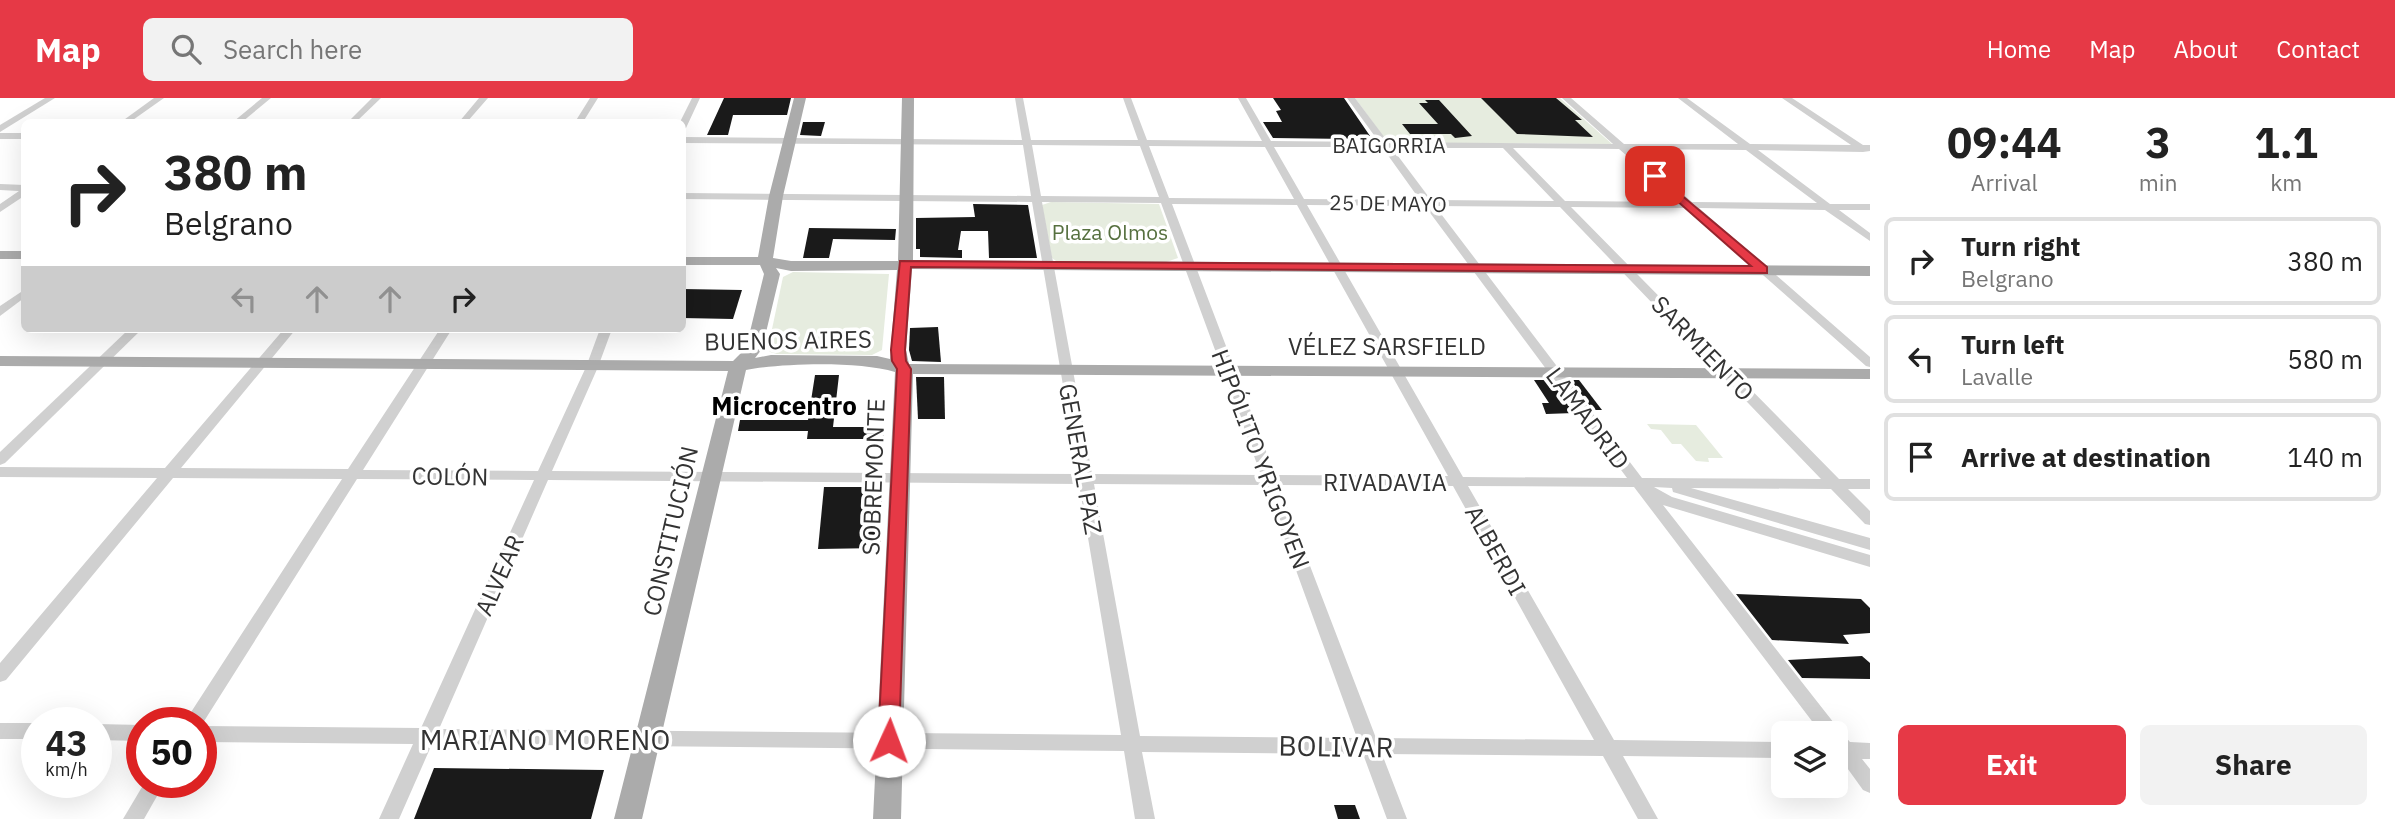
<!DOCTYPE html>
<html lang="en">
<head>
<meta charset="utf-8">
<style>
  :root { --surface:#fff; --page:#f2f2f2; --text:#222; --muted:#767676; --line:#e0e0e0; --accent:#e63946 }
  body { margin:0; font-family:"IBM Plex Sans",sans-serif; background:var(--page); color:var(--text); height:100vh; display:flex; flex-direction:column; font-size:26px; white-space:nowrap }
  * { box-sizing:border-box; margin:0 }
  p { font-size:23px; color:var(--muted) }
  .icon { flex:none; width:38px; height:38px; fill:none; stroke:currentColor; stroke-width:2; stroke-linecap:round; stroke-linejoin:round }
  .map { position:relative; flex:1; overflow:hidden }
  .details { display:flex; flex-direction:column; background:var(--surface); width:525px }
  .details>* { flex:none }
  .banner { position:absolute; left:21px; top:21px; width:665px; height:214px; border-radius:10px; box-shadow:0 7px 28px #0002; background:#fff; color:var(--text); overflow:hidden }
  .fabs { position:absolute; left:1771px; top:623px; display:grid; gap:14px }
  .fabs a { display:grid; place-items:center; width:77px; height:77px; border-radius:10px; background:var(--surface); box-shadow:0 7px 28px #0002; font-size:35px }
  .speed { position:absolute; left:21px; top:609px; display:flex; gap:14px; font-size:35px; font-weight:700; text-align:center }
  .speed>* { display:grid; place-content:center; width:91px; height:91px; border-radius:50%; background:var(--surface); box-shadow:0 7px 28px #0002; line-height:1 }
  .speed small { font-size:18px; font-weight:400 }
  .speed .limit { border:10px solid #d22; background:#fff; color:#111 }
  .pin { position:absolute; display:grid; place-items:center; width:60px; height:60px; color:#fff; margin:-30px; border-radius:14px; box-shadow:0 4px 10px #0006 }
  .me { position:absolute; width:77px; margin:-38px; rotate:2deg; stroke-linejoin:round; filter:drop-shadow(0 0 5px #0008) }
  .turn { display:flex; align-items:center; gap:24px; height:147px; padding:0 28px; font-size:32px }
  .turn .icon { width:91px; height:91px; stroke-width:2.5 }
  .turn b { display:block; font-size:49px; line-height:60px }
  .lanes { display:flex; align-items:center; height:66px; padding:0 28px; background:#0003; justify-content:center; gap:35px; direction:ltr }
  .lanes .off { opacity:.35 }
  .eta { display:flex; justify-content:space-evenly; align-items:center; height:119px; text-align:center }
  .eta b { font-size:42px; font-weight:800; line-height:49px }
  .action { display:flex; gap:14px; margin-top:auto; padding:14px 28px }
  .action a { flex:1; height:80px; border-radius:10px; background:var(--accent); color:#fff; font-size:28px; font-weight:800; line-height:80px; text-align:center }
  .action a+a { background:var(--page); color:var(--text) }
  ul { padding:0; list-style:none }
  li { display:flex; align-items:center; gap:21px; height:88px; margin:0 14px 10px; padding:0 14px; border:4px solid var(--line); border-radius:10px }
  li div { flex:1 }
  li b { display:block; font-size:26px }
  li em { font-style:normal }
  header { display:flex; align-items:center; gap:42px; box-sizing:border-box; height:98px; padding:0 35px; background:var(--accent); color:#fff }
  header strong { font-size:33px }
  nav { display:flex; gap:38px; margin-inline-start:auto; font-size:24px }
  .search { width:490px; height:63px; background:var(--page); display:flex; align-items:center; gap:18px; box-sizing:border-box; padding:0 24px; border-radius:10px; color:var(--muted); font-size:26px }
  main { display:flex; flex:1; min-height:0 }
  .map>svg:first-child { display:block }
  .green { fill:#e6ecdf }
  .building { fill:#1a1a1a }
  .lines { fill:none; stroke-linecap:round; stroke-linejoin:round }
  .minor { fill:#d0d0d0; fill-rule:evenodd }
  .major { fill:#ababab; fill-rule:evenodd }
  .route { fill:#e63946; stroke:#96252e; stroke-width:2 }
  .labels { text-anchor:middle; dominant-baseline:central; stroke-width:7; stroke-linejoin:round; paint-order:stroke }
  .far-street-label { font-size:21px; fill:#333; stroke:#fff }
  .far-park-label { font-size:21px; fill:#56703f; stroke:#fff }
  .street-label { font-size:24px; fill:#333; stroke:#fff }
  .neighbourhood-label { font-size:26px; font-weight:bold; fill:#000; stroke:#fff }
  .near-street-label { font-size:28px; fill:#333; stroke:#fff }
</style>
</head>
<body>
<header>
<strong>Map</strong>
<div class="search"><svg class="icon" aria-label="search" viewBox="0 0 24 24"><circle cx="10" cy="10" r="6"/><path d="M15 15l6 6"/></svg>Search here</div>
<nav><a>Home</a><a>Map</a><a>About</a><a>Contact</a></nav>
</header>
<main>
<div class="map">
<svg width="1870" height="721" viewBox="0 0 1870 721">
  <rect width="100%" height="100%" fill="#fff"/>
  <g class="green">
    <path d="M1355,0h205l52,46 -224,-1z"/>
    <path d="M1051,104l108,2 19,54 -12,4 -110,-1 -4,-3 -10,-53z"/>
    <path d="M793,174l96,2 -7,76 -10,5 -95,-1 -7,-2 -2,-4 15,-71z"/>
    <path d="M1647,326l49,1 27,33h-15l1,4 -13,-1 -15,-17h-9l-11,-14 -10,-1z"/>
  </g>
  <g class="building">
    <path d="M724,0h67l-4,17h-54l-5,20h-21z"/>
    <path d="M1273,0h71l26,38h-22l2,3 -77,-1 -10,-16h19l-6,-11 5,-1z"/>
    <path d="M1481,0h75l26,22h-7l18,17 -76,-3z"/>
    <path d="M1425,2h14l33,36 -17,2 -4,-4h-41l-8,-10h36l-19,-21h9z"/>
    <path d="M803,24h22l-4,14 -21,-1z"/>
    <path d="M973,106l55,1 9,53h-48l-1,-27h-27l-3,19h4v8l-42,-1v-8h-4v-31l59,-1z"/>
    <path d="M809,130l87,1 -1,11 -62,-1 -4,19h-26z"/>
    <path d="M682,191l60,1 -9,29 -51,-1z"/>
    <path d="M938,229l3,35 -29,-1 -3,-11 1,-22z"/>
    <path d="M815,277h24l-6,52h51l-1,12h-76l1,-8h-70l2,-11h68z"/>
    <path d="M916,279h28l1,42h-27z"/>
    <path d="M1534,282h17l23,33 -28,1 -4,-11h7z"/>
    <path d="M1571,282h8l23,30h-9z"/>
    <path d="M824,389h49l9,8 -2,53 -62,1z"/>
    <path d="M1736,496l125,5 9,9v25l-27,2 6,9 -77,-4z"/>
    <path d="M1862,558l8,7v16l-68,-1 -14,-18z"/>
    <path d="M434,670l170,2 -13,49h-177z"/>
    <path d="M1334,707h21l5,14h-22z"/>
  </g>
  <g class="lines">
    <g class="minor">
      <path d="M45,0h10l-55,34v-7z"/>
      <path d="M154,0h10l-34,24h-9z"/>
      <path d="M262,0h9l-29,24h-9z"/>
      <path d="M372,0h9l-25,24h-8z"/>
      <path d="M479,0h9l-21,24h-8z"/>
      <path d="M590,0h8l-15,24h-8z"/>
      <path d="M692,0h8l-14,30 -4,3v-9h-2z"/>
      <path d="M1015,0h8l8,42h107l-15,-42h8l16,42 115,1 -24,-43h8l25,43 108,1 -32,-44h8l33,44 225,2 -51,-46h9l53,46h114l-60,-46h9l63,46 101,1 -69,-47h10l71,47h7v6l-7,1 -105,-2 72,54h40v6h-31l31,23v8l-45,-31 -126,-2 171,149v10l-4,-1 -179,-158 -116,-1 268,272h31v10h-22l22,22v14l-5,-1 -34,-35 -140,-1 179,50v12l-197,-58 -1,-4 -18,-1 18,10 198,58v12l-207,-62 178,227 9,10 20,1v16h-8l8,10v24l-7,-3 -23,-32 -4,-1v-24h-15l-187,-246 -166,-1 146,254 169,2v16l-160,-2 35,63h-20l-35,-63 -221,-2 25,65h-20l-24,-65 -221,-2 13,67h-20l-11,-68 -692,-7 -33,75h-20l34,-75 -212,-2v-16l220,2 113,-248 -177,-1 -156,247v-3h-17l158,-244 -169,-1 -167,202 -6,2v-19l157,-185 -157,-1v-10l165,1 119,-139h12l-115,139 167,1 92,-140h12l-89,141 175,1 48,-104 14,-38h12l-14,38 -46,104 526,3 -46,-272 -350,-3v-6l349,3 -8,-51 -341,-2v-6l340,3zM1032,47l108,1 19,51 -118,-1zM1149,48l116,1 29,52 -125,-1zM1274,49h108l38,53 -116,-1zM1392,50h111l51,53 -123,-1zM1513,50l106,1 61,53 -115,-1zM1630,51l116,1 71,53 -125,-1zM1042,104l119,1 100,272 -169,-1zM1172,106l125,1 151,271 -173,-1zM1307,107l118,1 202,272 -164,-1zM1435,108l125,1 261,272 -179,-1zM548,382l531,4 42,251 -682,-6zM1094,386l171,1 92,253 -217,-2zM1279,387l174,1 141,254 -218,-2z"/>
      <rect x="0" y="35" width="24" height="6"/>
      <path d="M0,86l24,1v11l-24,16v-8l19,-13 -19,-1z"/>
      <path d="M24,192v8l-24,18v-10z"/>
      <path d="M129,231h13l-137,134 -5,2v-13z"/>
      <rect x="0" y="625" width="37" height="16"/>
      <path d="M96,626l46,1v16l-46,-1z"/>
      <path d="M145,684h20l-21,37h-21z"/>
    </g>
    <g class="major">
      <path d="M794,0h12l-23,98 -10,62 18,3h107l4,-163h12l-1,162 957,6v10l-958,-7 -6,81 3,14 961,5v10l-957,-5 -12,445h-28l22,-447c-36,-11 -112,-9 -149,-2l-104,449h-28l114,-448 -728,-5v-10l733,5 13,-13 18,-74 -4,-9h-78v-8h76l11,-61zM776,170l15,3 106,-1 -7,89 -13,-3 -106,-1 -16,3 7,-9 18,-75z"/>
      <rect x="0" y="153" width="24" height="8"/>
    </g>
  </g>
  <path class="route" d="M1655,75l112,94v6l-856,-6 -6,83 1,11 5,8 -12,372 -3,7 -7,2 -8,-2 -3,-7 19,-372 -5,-8 -1,-11 9,-89 851,5 -100,-88 -1,-2z"/>
  <g class="labels">
    <g class="far-street-label">
      <text x="1389" y="47">BAIGORRIA</text>
      <text transform="translate(1388 105) rotate(1)">25 DE MAYO</text>
    </g>
    <g class="far-park-label">
      <text x="1110" y="134">Plaza Olmos</text>
    </g>
    <g class="street-label">
      <text transform="translate(788 242) rotate(-1)">BUENOS AIRES</text>
      <text x="1387" y="248">VÉLEZ SARSFIELD</text>
      <text transform="translate(1703 250) rotate(46)">SARMIENTO</text>
      <text transform="translate(1588 320) rotate(53)">LAMADRID</text>
      <text transform="translate(1081 361) rotate(80)">GENERAL PAZ</text>
      <text transform="translate(1261 361) rotate(69)">HIPÓLITO YRIGOYEN</text>
      <text transform="translate(450 378) rotate(1)">COLÓN</text>
      <text transform="translate(873 379) rotate(-88)">SOBREMONTE</text>
      <text x="1385" y="384">RIVADAVIA</text>
      <text transform="translate(670 433) rotate(-77)">CONSTITUCIÓN</text>
      <text transform="translate(1496 452) rotate(61)">ALBERDI</text>
      <text transform="translate(499 477) rotate(-66)">ALVEAR</text>
    </g>
    <g class="neighbourhood-label">
      <text x="784" y="307">Microcentro</text>
    </g>
    <g class="near-street-label">
      <text x="545" y="641">MARIANO MORENO</text>
      <text transform="translate(1336 648) rotate(1)">BOLIVAR</text>
    </g>
  </g>
</svg>
<div class="fabs">
<a><svg class="icon" aria-label="layers" viewBox="0 0 24 24"><path d="M12 4l9 5-9 5-9-5zM3 14l9 5 9-5"/></svg></a>
</div>
<div class="speed"><div>43<small>km/h</small></div><div class="limit">50</div></div>
<div class="pin" style="left:1655px;top:78px;background:#d93025"><svg class="icon" aria-label="arrive" viewBox="0 0 24 24"><path d="M6 21V4h12l-3 4 3 4H6"/></svg></div>
<svg class="me" style="left:889px;top:643px" viewBox="-20 -20 40 40"><circle r="19" fill="#fff"/><path d="M0-13L10 11 0 6-10 11z" fill="#e63946"/></svg>
<div class="banner">
<div class="turn"><svg class="icon" aria-label="right" viewBox="0 0 24 24"><path d="M7 20v-9h11M14 6l5 5-5 5"/></svg><div><b>380 m</b>Belgrano</div></div>
<div class="lanes"><svg class="icon off" aria-label="left" viewBox="0 0 24 24"><path d="M17 20v-9H6M10 6l-5 5 5 5"/></svg><svg class="icon off" aria-label="ahead" viewBox="0 0 24 24"><path d="M12 20V5M6 11l6-6 6 6"/></svg><svg class="icon off" aria-label="ahead" viewBox="0 0 24 24"><path d="M12 20V5M6 11l6-6 6 6"/></svg><svg class="icon" aria-label="right" viewBox="0 0 24 24"><path d="M7 20v-9h11M14 6l5 5-5 5"/></svg></div>
</div>
</div>
<section class="details">
<div class="eta">
<div><b>09:44</b><p>Arrival</p></div>
<div><b>3</b><p>min</p></div>
<div><b>1.1</b><p>km</p></div>
</div>
<ul>
<li><svg class="icon" aria-label="right" viewBox="0 0 24 24"><path d="M7 20v-9h11M14 6l5 5-5 5"/></svg><div><b>Turn right</b><p>Belgrano</p></div><em>380 m</em></li>
<li><svg class="icon" aria-label="left" viewBox="0 0 24 24"><path d="M17 20v-9H6M10 6l-5 5 5 5"/></svg><div><b>Turn left</b><p>Lavalle</p></div><em>580 m</em></li>
<li><svg class="icon" aria-label="arrive" viewBox="0 0 24 24"><path d="M6 21V4h12l-3 4 3 4H6"/></svg><div><b>Arrive at destination</b></div><em>140 m</em></li>
</ul>
<div class="action"><a>Exit</a><a>Share</a></div>
</section>
</main>
</body>
</html>
